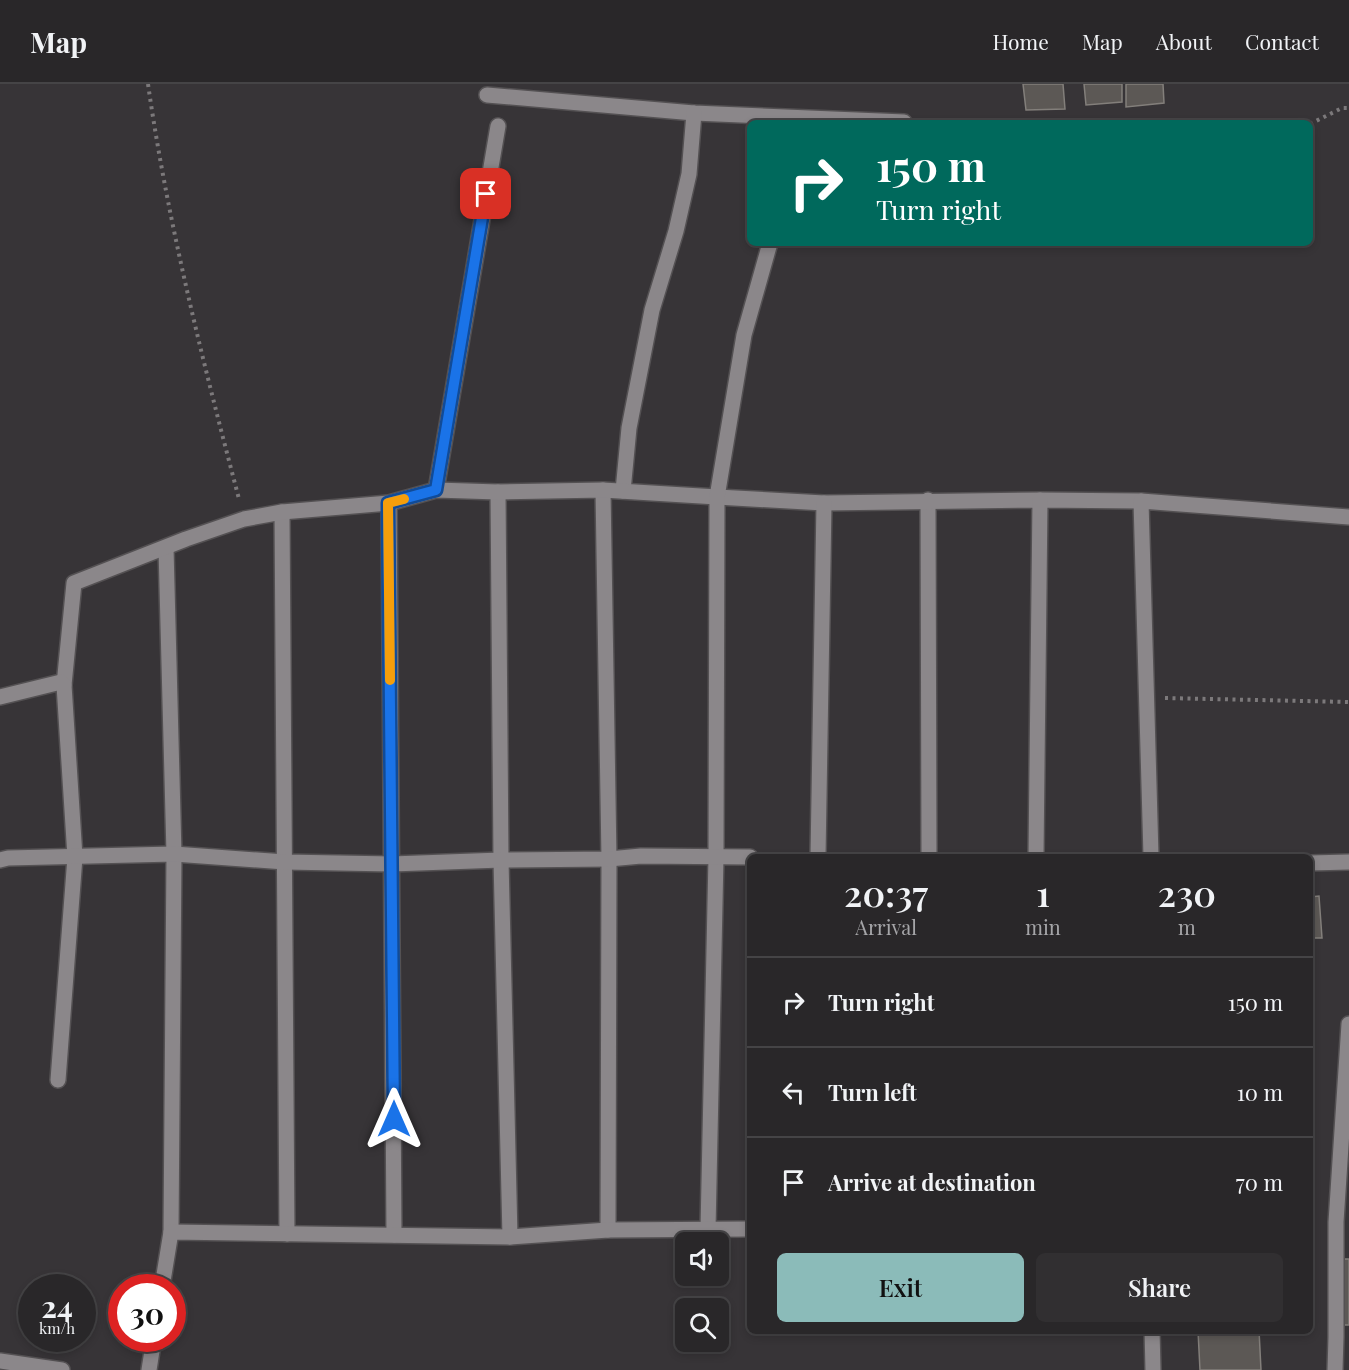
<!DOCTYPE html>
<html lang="en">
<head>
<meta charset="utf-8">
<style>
  :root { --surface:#292729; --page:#312f31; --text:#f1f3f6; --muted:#a5a5a8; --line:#454446; --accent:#8bbbb9 }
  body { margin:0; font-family:"Playfair Display",serif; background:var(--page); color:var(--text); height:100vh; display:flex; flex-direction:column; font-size:22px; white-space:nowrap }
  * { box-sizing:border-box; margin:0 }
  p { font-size:20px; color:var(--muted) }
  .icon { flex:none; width:33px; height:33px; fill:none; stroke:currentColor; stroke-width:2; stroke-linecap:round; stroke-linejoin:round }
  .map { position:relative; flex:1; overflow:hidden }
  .side { position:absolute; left:747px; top:770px; width:566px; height:480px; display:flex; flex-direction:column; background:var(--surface); border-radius:9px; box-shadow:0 3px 9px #0003,0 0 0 2px var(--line) }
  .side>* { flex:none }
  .top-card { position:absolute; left:747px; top:36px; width:566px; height:126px; border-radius:9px; box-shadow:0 3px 9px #0003,0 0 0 2px var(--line); background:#00695c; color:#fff; overflow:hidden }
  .controls { position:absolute; left:675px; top:1148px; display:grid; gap:12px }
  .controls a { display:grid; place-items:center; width:54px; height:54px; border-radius:9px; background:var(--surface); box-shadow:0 3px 9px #0003,0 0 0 2px var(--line); font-size:30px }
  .speed { position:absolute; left:18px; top:1190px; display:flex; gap:12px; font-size:30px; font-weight:700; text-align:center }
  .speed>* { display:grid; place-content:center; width:78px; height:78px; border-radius:50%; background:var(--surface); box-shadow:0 3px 9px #0003,0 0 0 2px var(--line); line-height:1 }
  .speed small { font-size:15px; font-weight:400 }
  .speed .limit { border:9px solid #d22; background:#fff; color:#111 }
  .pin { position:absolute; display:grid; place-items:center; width:51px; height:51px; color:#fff; margin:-26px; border-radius:12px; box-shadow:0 3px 9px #0006 }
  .me { position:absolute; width:66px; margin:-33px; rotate:0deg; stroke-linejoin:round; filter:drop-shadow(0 0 4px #0008) }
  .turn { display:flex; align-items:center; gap:21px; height:126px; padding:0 30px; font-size:27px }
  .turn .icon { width:78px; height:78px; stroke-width:2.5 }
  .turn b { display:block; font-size:42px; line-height:51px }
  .eta { display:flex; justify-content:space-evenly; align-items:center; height:102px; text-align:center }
  .eta b { font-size:36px; font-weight:600; line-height:42px }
  .primary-button { display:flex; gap:12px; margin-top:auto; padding:12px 30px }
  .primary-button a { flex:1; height:69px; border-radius:9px; background:var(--accent); color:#111; font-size:24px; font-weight:600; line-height:69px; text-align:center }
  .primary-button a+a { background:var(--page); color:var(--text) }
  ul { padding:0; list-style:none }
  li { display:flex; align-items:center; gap:18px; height:90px; padding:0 30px; border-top:2px solid var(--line) }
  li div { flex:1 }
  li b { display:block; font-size:22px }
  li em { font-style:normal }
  header { display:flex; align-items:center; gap:36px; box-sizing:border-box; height:84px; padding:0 30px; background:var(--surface); border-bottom:2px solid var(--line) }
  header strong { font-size:28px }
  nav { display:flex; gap:33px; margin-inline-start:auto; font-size:21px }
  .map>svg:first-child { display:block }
  .building { fill:#5c5855; stroke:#837f7b; stroke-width:1.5 }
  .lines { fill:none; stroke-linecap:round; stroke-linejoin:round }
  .street-casing { stroke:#545153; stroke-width:18 }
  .secondary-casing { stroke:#545153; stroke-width:18 }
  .path { stroke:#7c797b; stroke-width:4; stroke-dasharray:3 4.5; stroke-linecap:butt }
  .street { stroke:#8b878a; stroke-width:15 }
  .secondary { stroke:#8b878a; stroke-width:15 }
  .route-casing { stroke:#114b97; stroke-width:15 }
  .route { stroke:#1a73e8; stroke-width:10 }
  .slow { stroke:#f59e0b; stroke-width:10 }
</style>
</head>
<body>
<header>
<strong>Map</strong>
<nav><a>Home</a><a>Map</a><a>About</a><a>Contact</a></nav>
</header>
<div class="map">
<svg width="1349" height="1286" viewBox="0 0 1349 1286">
  <rect width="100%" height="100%" fill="#373437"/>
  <g class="building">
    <path d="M1023,0h40l2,25 -39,1z"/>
    <path d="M1084,0h38v18l-36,3z"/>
    <path d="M1126,0h37l1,19 -38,4z"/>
    <path d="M1319,812l3,42h-12v-41z"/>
    <rect x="1342" y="1175" width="7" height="66"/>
    <path d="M1259,1246l2,40h-61l-2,-39z"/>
  </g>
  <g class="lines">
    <defs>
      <g id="street">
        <path d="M487,11l207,18 210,9"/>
        <path d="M436,406l62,-364"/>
        <path d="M603,406l6,369 -1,371"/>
        <path d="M623,407l6,-63 23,-118 24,-79 13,-57 5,-61"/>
        <path d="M498,408l3,368 9,377"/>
        <path d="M928,416l1,356"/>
        <path d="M389,419l5,732"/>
        <path d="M282,428l5,722"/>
        <path d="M166,464l8,306 -3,378"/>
        <path d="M64,601l10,-102 112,-44 58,-20 38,-7 107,-9 47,-13 62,2 105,-2 114,7 107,6 216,-3 101,1"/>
        <path d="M0,613l61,-15 3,3 11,172 -17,223"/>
        <path d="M818,772l6,-353"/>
        <path d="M1036,772l4,-356"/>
        <path d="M1310,779l39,-1"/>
        <path d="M708,1145l8,-372 1,-360 27,-162 26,-92"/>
        <path d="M162,1203l9,-55 339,5 98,-7 142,-1"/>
        <path d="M1152,1246l1,40"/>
        <path d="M0,1277l62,9"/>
        <path d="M149,1286l5,-32"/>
        <path d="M1335,1286l1,-33v-115l13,-198"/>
      </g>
      <g id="secondary">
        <path d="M1151,772l-10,-355 208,16"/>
        <path d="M0,776l8,-2 166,-4 111,8 107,2 109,-4 108,-1 32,-3 109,1"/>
      </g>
    </defs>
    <use href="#street" class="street-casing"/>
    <use href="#secondary" class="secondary-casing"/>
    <g class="path">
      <path d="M148,0c20,140 55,278 91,415"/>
      <path d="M1310,40l32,-16h7"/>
      <path d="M1165,614l184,4"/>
    </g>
    <use href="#street" class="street"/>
    <use href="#secondary" class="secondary"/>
  </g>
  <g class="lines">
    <defs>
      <path id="route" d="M394,1035l-6,-616 48,-13 50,-296"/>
    </defs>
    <use href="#route" class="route-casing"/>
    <use href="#route" class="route"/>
    <path class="slow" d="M390,596l-2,-177 16,-4"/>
  </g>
</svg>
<div class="controls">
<a><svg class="icon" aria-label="sound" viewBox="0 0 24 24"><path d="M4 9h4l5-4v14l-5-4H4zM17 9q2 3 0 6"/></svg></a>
<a><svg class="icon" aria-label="search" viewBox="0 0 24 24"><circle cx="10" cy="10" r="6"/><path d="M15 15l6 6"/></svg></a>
</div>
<div class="speed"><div>24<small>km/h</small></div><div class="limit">30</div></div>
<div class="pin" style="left:486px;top:110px;background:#d93025"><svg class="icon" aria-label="arrive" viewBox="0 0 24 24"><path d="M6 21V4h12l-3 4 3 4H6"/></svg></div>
<svg class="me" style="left:394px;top:1035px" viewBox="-20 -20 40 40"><path d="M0-17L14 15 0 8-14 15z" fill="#1a73e8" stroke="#fff" stroke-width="4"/></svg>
<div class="top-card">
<div class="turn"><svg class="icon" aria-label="right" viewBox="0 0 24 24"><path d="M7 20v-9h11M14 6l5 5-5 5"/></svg><div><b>150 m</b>Turn right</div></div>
</div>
<section class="side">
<div class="eta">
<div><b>20:37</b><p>Arrival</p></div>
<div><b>1</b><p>min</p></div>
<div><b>230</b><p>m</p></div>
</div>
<ul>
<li><svg class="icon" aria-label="right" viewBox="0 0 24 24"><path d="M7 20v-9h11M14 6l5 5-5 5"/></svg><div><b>Turn right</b></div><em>150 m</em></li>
<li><svg class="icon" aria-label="left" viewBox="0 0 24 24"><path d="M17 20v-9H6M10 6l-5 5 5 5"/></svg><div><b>Turn left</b></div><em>10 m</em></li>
<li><svg class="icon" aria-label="arrive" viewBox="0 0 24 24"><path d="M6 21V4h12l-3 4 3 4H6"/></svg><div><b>Arrive at destination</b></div><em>70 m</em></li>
</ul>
<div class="primary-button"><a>Exit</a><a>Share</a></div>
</section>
</div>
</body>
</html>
